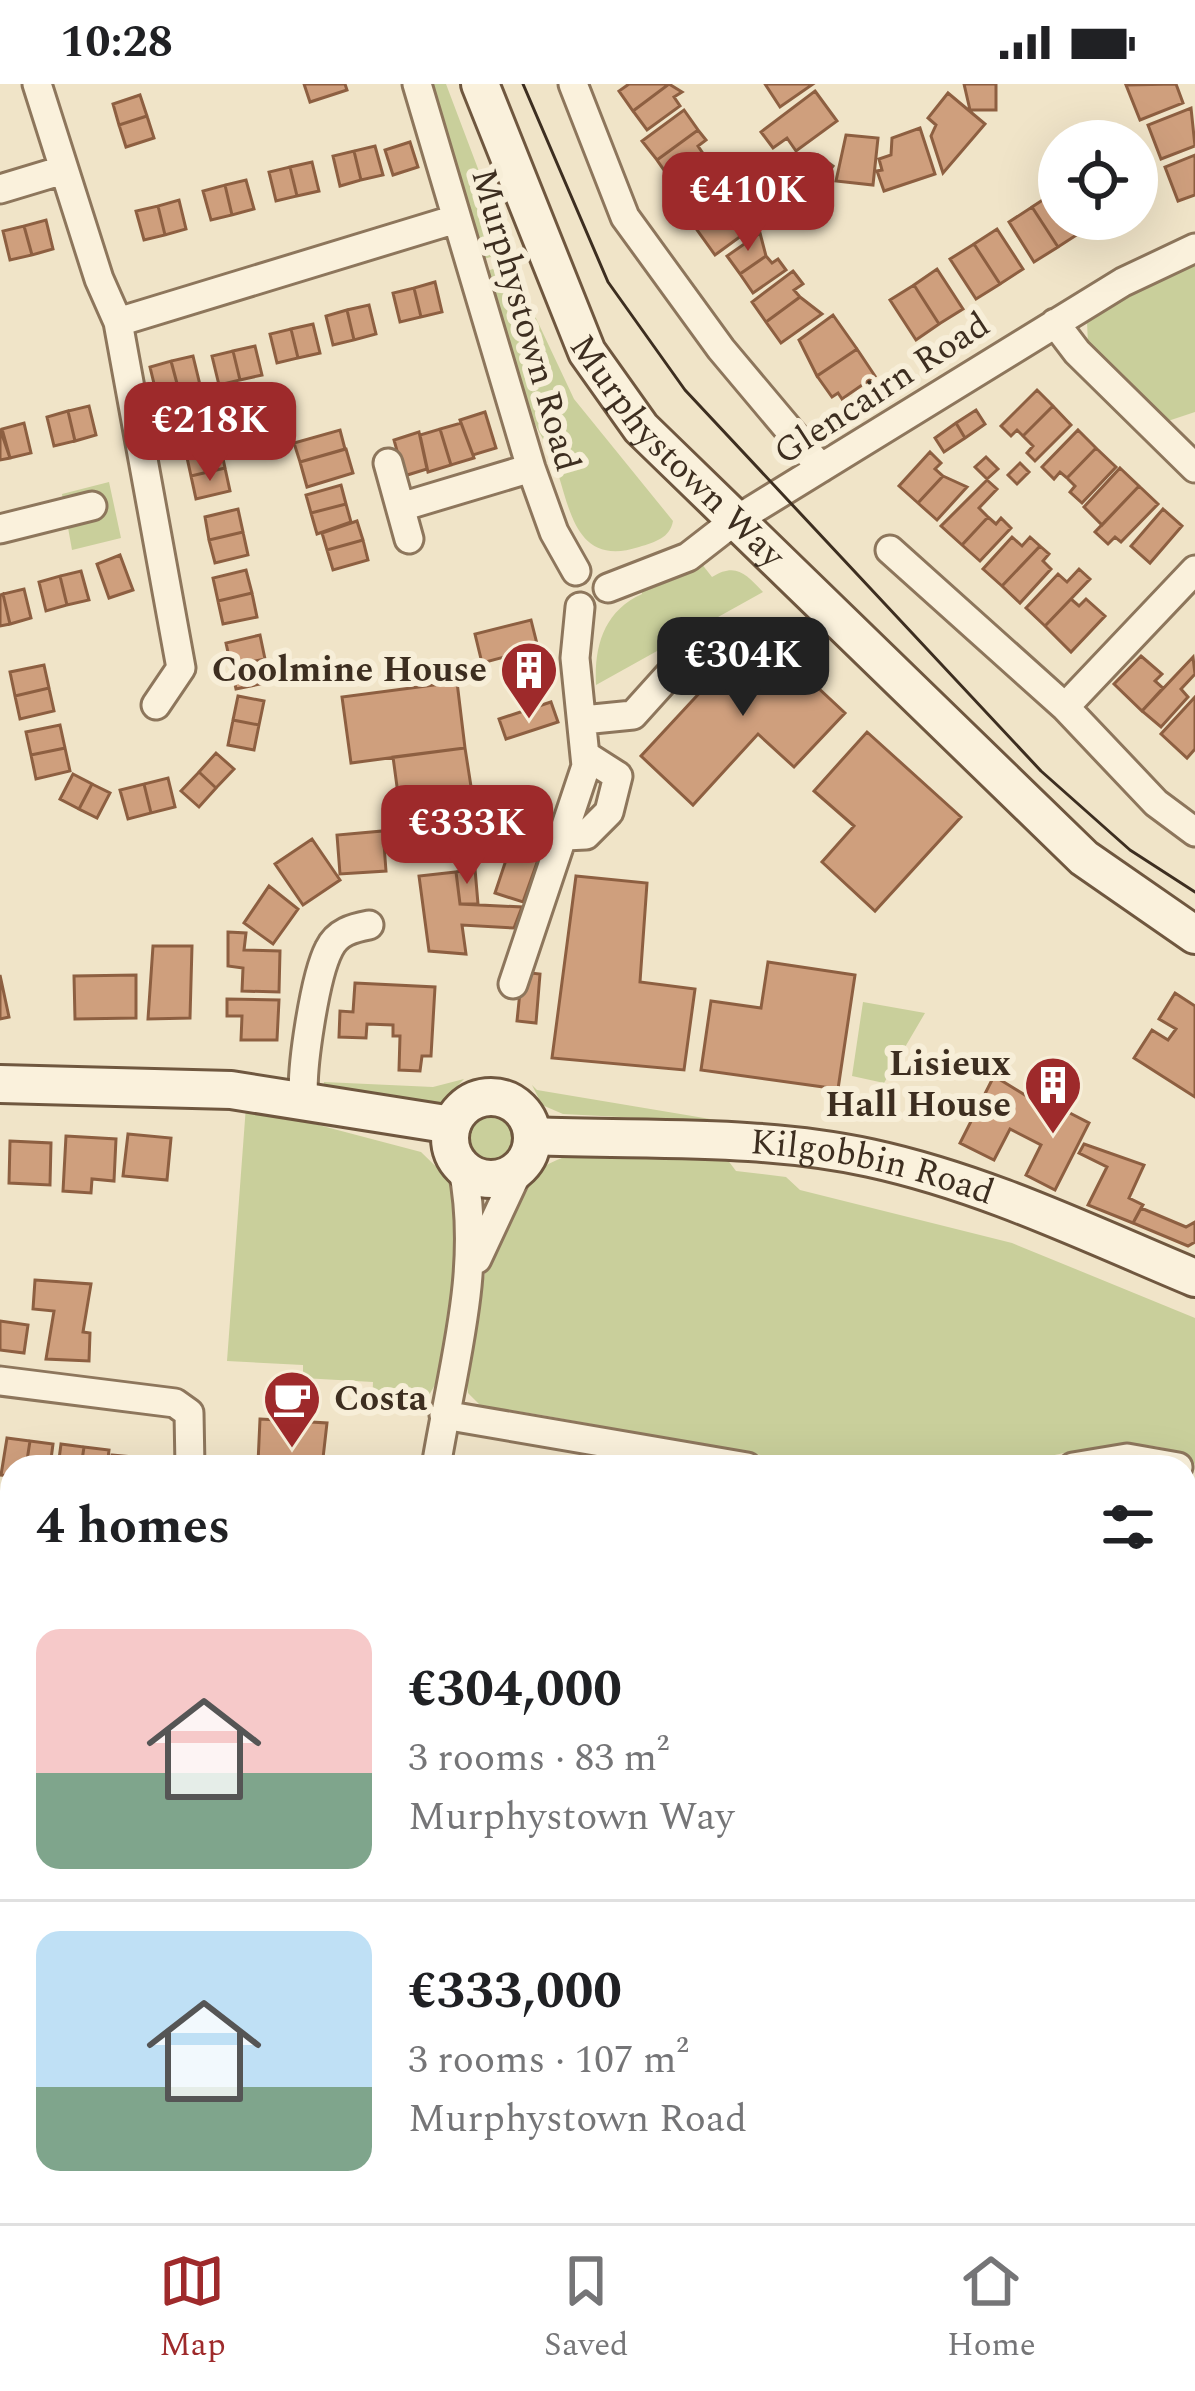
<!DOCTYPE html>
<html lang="en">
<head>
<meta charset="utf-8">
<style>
	:root { --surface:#fff; --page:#f2f2f2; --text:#202124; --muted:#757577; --line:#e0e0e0; --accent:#9e2a2b }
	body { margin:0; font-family:Spectral,serif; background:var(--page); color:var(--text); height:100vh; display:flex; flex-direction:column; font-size:45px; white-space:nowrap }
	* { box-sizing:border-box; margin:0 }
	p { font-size:39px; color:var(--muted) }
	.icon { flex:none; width:66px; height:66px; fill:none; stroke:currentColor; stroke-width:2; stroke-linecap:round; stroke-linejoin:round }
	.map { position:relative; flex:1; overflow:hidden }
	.details { position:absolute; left:0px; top:1371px; width:1197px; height:768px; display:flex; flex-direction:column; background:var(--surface); border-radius:36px 36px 0 0; box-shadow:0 12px 48px #0002 }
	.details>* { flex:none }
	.fabs { position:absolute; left:1038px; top:36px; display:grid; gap:24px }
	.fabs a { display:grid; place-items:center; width:120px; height:120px; border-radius:50%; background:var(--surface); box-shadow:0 12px 48px #0002; font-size:60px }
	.price { position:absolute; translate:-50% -102px; padding:0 27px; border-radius:24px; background:var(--accent); color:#fff; font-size:39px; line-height:78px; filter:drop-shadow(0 3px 6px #0008) }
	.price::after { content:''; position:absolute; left:50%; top:72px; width:36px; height:27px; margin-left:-18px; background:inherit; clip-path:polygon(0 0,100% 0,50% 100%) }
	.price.active { background:#222; color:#fff }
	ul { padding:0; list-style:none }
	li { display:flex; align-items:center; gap:36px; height:300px; padding:0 36px }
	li+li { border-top:3px solid var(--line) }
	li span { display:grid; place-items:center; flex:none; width:336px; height:240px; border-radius:24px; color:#555 }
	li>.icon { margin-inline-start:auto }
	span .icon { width:144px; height:144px; fill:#fffc; stroke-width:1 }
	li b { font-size:51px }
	h2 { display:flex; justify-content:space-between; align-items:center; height:144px; padding:0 36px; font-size:51px }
	.status { display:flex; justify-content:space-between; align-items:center; height:84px; padding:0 60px; background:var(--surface); direction:ltr }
	.status svg { height:33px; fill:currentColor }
	.menu { display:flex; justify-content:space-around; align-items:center; height:168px; border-top:3px solid var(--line); background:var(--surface); font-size:33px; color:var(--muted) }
	.menu a { display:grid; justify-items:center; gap:6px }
	.menu .active { color:var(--accent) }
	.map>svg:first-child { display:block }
	.green { fill:#c9cf9b }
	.building { fill:#cf9f7d; stroke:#8d5f41; stroke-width:3 }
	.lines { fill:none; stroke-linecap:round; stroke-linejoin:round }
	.street-casing { stroke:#8d765c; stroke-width:33 }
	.secondary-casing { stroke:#6f573f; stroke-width:42 }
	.street { stroke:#faf1dc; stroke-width:27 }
	.secondary { stroke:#faf1dc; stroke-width:36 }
	.tram { stroke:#3d2e20; stroke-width:3 }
	.labels { text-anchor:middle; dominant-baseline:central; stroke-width:12; stroke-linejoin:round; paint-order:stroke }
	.street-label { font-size:36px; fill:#3d2e20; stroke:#f7eed8 }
	.poi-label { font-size:36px; font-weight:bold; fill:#3d2e20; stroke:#f7eed8; text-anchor:end }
</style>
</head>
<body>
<div class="status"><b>10:28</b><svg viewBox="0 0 49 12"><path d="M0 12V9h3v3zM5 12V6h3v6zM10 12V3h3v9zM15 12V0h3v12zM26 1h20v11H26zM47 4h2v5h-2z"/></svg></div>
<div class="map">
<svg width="1195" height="2139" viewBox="0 0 1195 2139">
	<rect width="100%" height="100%" fill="#f0e4c8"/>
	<path class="green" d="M431,0h15l34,90 -7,14 21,68 -10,3z
		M510,179l64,136 99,122c-3,17 -18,21 -34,26 -75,24 -69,-62 -92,-101 -32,-54 -44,-115 -60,-175z
		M1195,179v149l-30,10 -77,-78 -1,-22 71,-44z
		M109,398l12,56 -49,12 -10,-56z
		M701,479l11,14c24,-15 34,-3 51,15l-167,93c-2,-39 8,-74 46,-91l-1,-6z
		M863,918l62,11 -41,70 -32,-7z
		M464,995l-25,26 -116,-13 1,-10 109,5z
		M532,1001l5,5 197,33 -171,-9 -21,-9z
		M246,1022l175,46 38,37c1,55 2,175 -38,216h-49l1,-23 -70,-4v-13l-76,-4z
		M464 1054a27 27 0 1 1 54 0a27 27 0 1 1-54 0Z
		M665,1065l59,6 12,16 50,6 14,13 212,53 183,75v146c-45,-42 -149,-3 -205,3 -171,16 -341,-39 -509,-61l-13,-13 -1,-11c14,-70 15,-196 95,-224 30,-11 71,-7 103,-9z
		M12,2020v107h361l8,12h-381v-118z"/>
	<path class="building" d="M304,0h41l2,6 -37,12z
		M629,0h40l-36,27 -14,-20z
		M669,0l13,8 -8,5 6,9 -33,24 -14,-19z
		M765,0h48l-33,23z
		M964,0h32v26h-26z
		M1176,0l7,19 -43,17 -14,-35z
		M815,7l22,30 -41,30 -9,-13 -14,10 -12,-16z
		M948,9l37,31 -42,49 -12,-37 5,-11 -8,-7z
		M140,11l7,21 -28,9 -6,-21z
		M1191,24l4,38 -34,13 -13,-34z
		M684,26l14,20 -41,30 -15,-19z
		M147,32l7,22 -28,9 -7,-22z
		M920,44l15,46 -51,17 -7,-20 5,-1 -3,-11 12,-4 1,-17z
		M698,46l8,10 -8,6 6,9 -33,25 -14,-20z
		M846,51l32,3 -5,47 -37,-4z
		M410,58l8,25 -25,8 -8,-25z
		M375,62l8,29 -22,5 -7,-29z
		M354,67l7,29 -21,6 -7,-30z
		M818,71l15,11 -16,22 -16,-12z
		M1195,71v40l-17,6 -13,-34z
		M709,77l21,31 -39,27 -21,-32z
		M312,78l7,29 -22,5 -7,-29z
		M290,83l7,29 -21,5 -7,-29z
		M246,96l8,29 -22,6 -7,-30z
		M225,101l7,30 -21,5 -8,-29z
		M1055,108l4,27h14l8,13 -23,15 -26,-40z
		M179,116l7,29 -21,6 -7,-29z
		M731,116l21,28 -37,27 -20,-28z
		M158,122l7,29 -21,5 -8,-29z
		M1032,123l26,40 -24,15 -25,-40z
		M46,136l7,29 -21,6 -8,-29z
		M24,142l8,29 -22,5 -7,-29z
		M997,145l26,40 -23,15 -26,-40z
		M760,149l6,23 -26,18 -13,-18z
		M974,160l26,40 -24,15 -26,-40z
		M766,172l6,7 6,-4 8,11 -33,23 -13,-19z
		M937,185l26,40 -24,15 -25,-39z
		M793,187l10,13 -9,6 6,7 -34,25 -14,-20z
		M435,198l7,30 -21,5 -7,-29z
		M914,201l25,39 -23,16 -26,-40z
		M414,204l7,29 -21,5 -7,-29z
		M800,213l22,17 -41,29 -15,-21z
		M369,221l7,29 -22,6 -7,-30z
		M347,226l7,30 -21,5 -7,-29z
		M833,231l24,34 -40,27 -18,-36z
		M313,240l7,29 -22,5 -7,-29z
		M291,245l7,29 -21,5 -7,-29z
		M255,262l7,29 -22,5 -7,-29z
		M857,265l18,27 -33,23 -4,-6 -6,4 -15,-21z
		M233,267l7,29 -21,5 -7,-29z
		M193,272l7,29 -21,6 -8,-30z
		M171,277l8,30 -22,5 -7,-29z
		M1037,306l16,16 -30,30 -6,-6 -6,6 -10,-10z
		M89,322l7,29 -21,6 -7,-30z
		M1053,322l18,19 -36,36 -8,-8 6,-7 -10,-10z
		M976,326l9,14 -20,14 -9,-15z
		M68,327l7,30 -21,5 -7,-29z
		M485,328l11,36 -23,7 -13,-35z
		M24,339l7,30 -21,5 -8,-29z
		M461,339l13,35 -23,7 -11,-36z
		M956,339l9,15 -21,14 -9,-14z
		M0,345l10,29 -10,2z
		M440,345l11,36 -23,7 -8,-37z
		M340,346l5,19 -45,13 -6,-19z
		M1078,346l18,18 -29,30 -7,-6 -6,7 -12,-12z
		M419,348l8,37 -23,7 -10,-36z
		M220,361l5,23 -34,8 -5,-23z
		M1096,364l20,19 -34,36 -12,-11 5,-6 -8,-8z
		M346,365l7,24 -46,14 -7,-25z
		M930,368l11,11 -6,6 8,7 -25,27 -19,-17z
		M986,373l12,12 -11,10 -12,-12z
		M1020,379l9,9 -12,12 -9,-9z
		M225,384l5,23 -34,8 -5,-23z
		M1120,384l19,18 -37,39 -18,-18z
		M943,392l24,11 -30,33 -19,-17z
		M987,396l10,9 -18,19 9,9 -26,28 -21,-19z
		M341,401l5,19 -35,9 -5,-18z
		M1139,402l19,18 -37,38 -6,-5 -7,7 -13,-12z
		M346,420l5,18 -34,12 -6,-21z
		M238,425l5,23 -34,8 -4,-23z
		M1163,425l19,17 -32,37 -19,-17z
		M988,433l8,7 5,-6 10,10 -31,33 -18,-16z
		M357,437l6,19 -36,10 -5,-17z
		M243,448l5,23 -33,8 -6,-23z
		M1012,453l10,9 8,-9 10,9 -38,40 -19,-17z
		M363,456l5,20 -35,10 -6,-20z
		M1040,462l9,8 -6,7 8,8 -31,34 -18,-17z
		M120,471l13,35 -24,8 -12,-34z
		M1079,485l11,10 -45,47 -19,-18 32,-34 9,8z
		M246,486l6,23 -34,8 -5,-23z
		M81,487l8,29 -22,5 -7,-29z
		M60,492l7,29 -21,6 -7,-29z
		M24,505l7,29 -21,6 -7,-30z
		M252,509l5,24 -34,7 -5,-23z
		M3,510l7,30 -10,2v-31z
		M1071,515l8,7 7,-7 19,17 -34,36 -26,-26z
		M531,536l7,28 -56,15 -7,-29z
		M757,547l88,82 -51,54 -36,-33 -65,71 -52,-49z
		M260,551l5,24 -34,7 -5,-23z
		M1141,572l21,18 -7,7 8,7 -21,23 -28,-27z
		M1193,573l2,17 -14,15 7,8 -27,30 -19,-16z
		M265,575l5,23 -34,7 -5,-23z
		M44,581l5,23 -34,8 -5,-24z
		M457,598l8,66 -114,15 -9,-66z
		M49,604l5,23 -34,8 -5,-23z
		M238,612l26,5 -5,24 -26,-5z
		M1195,613v52l-8,9 -26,-24z
		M551,618l7,20 -52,17 -7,-20z
		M233,636l26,5 -5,25 -26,-5z
		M60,641l5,23 -34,7 -5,-23z
		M867,648l94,85 -86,94 -53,-49 32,-36 -40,-35z
		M65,664l5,23 -34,8 -5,-24z
		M465,664l15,96 -74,9 -13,-96z
		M216,669l18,16 -18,19 -17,-16z
		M199,688l17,16 -17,19 -18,-16z
		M73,690l19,10 -13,25 -19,-10z
		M168,694l7,29 -24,6 -7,-29z
		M92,700l18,9 -13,25 -18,-9z
		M144,700l7,29 -23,6 -8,-29z
		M383,747l3,40 -46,3 -3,-39z
		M312,755l28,41 -37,25 -28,-41z
		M510,764l29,9 -16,45 -28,-9z
		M475,785l3,35h-18l-4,-32z
		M456,788l4,32 62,3 -8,21 -52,-3 4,29 -37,-3 -10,-75z
		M576,792l71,7 -7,99 55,7 -11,81 -132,-12z
		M269,802l29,23 -25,35 -29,-21z
		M228,848l18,1 -2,17 36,1 -1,41 -37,-1 1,-23 -15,-2z
		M153,862h39l-2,72 -42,1z
		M768,878l87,13 -17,114 -137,-19 10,-69 50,7z
		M522,888l18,2 -4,49 -19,-2z
		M0,891l9,42 -9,2z
		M136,891v43l-61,1 -1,-43z
		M355,899l80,4 -4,69h-9l-2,15 -21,-1 1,-34h-7v-11l-26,-1 -1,14 -27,-1 1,-26 13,1z
		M1175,909l20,13v91l-61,-39 18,-28 16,10 8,-11 -17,-10z
		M227,915l52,1 -2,40h-36l1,-24h-15z
		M994,992l67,41 3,-7 25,13 -34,67 -29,-15 15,-30 -31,-16 -16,31 -34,-17z
		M128,1050l43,4 -4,42 -44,-4z
		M66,1052l50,3 -2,42 -22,-2 -1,14 -28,-2z
		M10,1057l41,2 -1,42 -41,-2z
		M1084,1060l60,21 -15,33 14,7 -10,18 -45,-18 19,-38 -28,-14z
		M1141,1124l45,19 9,-5v20l-7,4 -55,-23z
		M35,1196l56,4 -8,48 7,1 -1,28 -43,-2 8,-48 -21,-2z
		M0,1237l28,4 -4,28 -24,-3z
		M260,1335l67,4 -5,44 -64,-4z
		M7,1354l23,3 -4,26h-14v9l-11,-1z
		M30,1357l23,3 -3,23h-24z
		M61,1360l23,3 -3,20h-23z
		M84,1363l25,3 -2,17h-26z
		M112,1371l23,2 -1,10h-23z
		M135,1373l22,2v8h-23z
		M0,1497l12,1v40l-12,-1z
		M1192,1569l3,24 -10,2v-24z
		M1195,1593v25l-10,3v-26z
		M1193,1626l2,25 -10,2v-25z
		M3,1649h9v55l-2,-12 -9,-1z
		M1195,1651v26l-10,2v-26z
		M1194,1682l1,26 -10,8v-26z
		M1195,1708v30l-10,8v-30z
		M12,1787v44l-6,3 -6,-41z
		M1185,1804h10v18l-10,1z
		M1185,1840h10v39l-10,-1z
		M12,1907v43l-12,1v-43z
		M858,2132l37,2v5h-37z
		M1178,2133l1,6h-33v-3z
		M1019,2134l33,1v4h-33z"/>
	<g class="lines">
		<g class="street-casing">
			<path id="street" d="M37,0l62,195 19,43 63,346 -25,37
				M417,0l114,384 23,64 22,39
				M573,0l52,133 96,132 100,119
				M0,105l63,-19
				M118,238l338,-103
				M1055,239l22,29 118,116
				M388,379l21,76
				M401,423l130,-39
				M0,445l92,-23
				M890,466l175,157 91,96 39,29
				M608,504l80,-31 45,-35 390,-240 72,-34
				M1065,623l130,-137
				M583,636l50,-5 46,-51 35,-13
				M565,752l21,-1 23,-23 9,-36 -33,-21
				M513,900l73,-218 -11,-108 5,-51
				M304,1018c-4,-30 11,-126 25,-153 8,-17 24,-21 40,-24
				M477,1175l42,-90
				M0,1297l175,22 14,10 1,54
				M444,1331l303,52
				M436,1383c16,-99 47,-197 27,-298
				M1073,1383l54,-9 51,9
				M0,1594l12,1
				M1185,1937l10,-1
				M0,2015l12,-1
				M462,2127l66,12
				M953,2139v-12"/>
		</g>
		<g class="secondary-casing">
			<g id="secondary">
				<path id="s1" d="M480,0l107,268 54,76 443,430 111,77"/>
				<path d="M0,1000l231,6 221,35"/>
				<circle cx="491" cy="1054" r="41"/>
				<path id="s2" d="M533,1052c111,5 227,-2 337,22 115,25 217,75 325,120"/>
			</g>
		</g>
		<use href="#street" class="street"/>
		<use href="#secondary" class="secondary"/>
		<path class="tram" d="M523,0l85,198 77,108 356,381 89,79 65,42"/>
	</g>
	<defs>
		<g id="building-pin" transform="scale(3)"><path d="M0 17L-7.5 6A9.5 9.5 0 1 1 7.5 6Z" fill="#9e2a2b" stroke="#f7eed8"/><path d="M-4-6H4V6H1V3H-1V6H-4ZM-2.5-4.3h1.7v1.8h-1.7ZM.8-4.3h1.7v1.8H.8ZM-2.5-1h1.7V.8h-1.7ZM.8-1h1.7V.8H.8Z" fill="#fff"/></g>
		<g id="cafe-pin" transform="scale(3)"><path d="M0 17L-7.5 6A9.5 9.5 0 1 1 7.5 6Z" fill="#9e2a2b" stroke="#f7eed8"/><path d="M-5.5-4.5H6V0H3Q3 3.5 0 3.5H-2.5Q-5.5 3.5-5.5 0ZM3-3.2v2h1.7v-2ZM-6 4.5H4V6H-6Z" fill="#fff"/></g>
	</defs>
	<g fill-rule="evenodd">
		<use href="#building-pin" x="529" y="586"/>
		<use href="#building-pin" x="1053" y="1001"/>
		<use href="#cafe-pin" x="292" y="1315"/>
	</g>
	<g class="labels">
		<g class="street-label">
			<text transform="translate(525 236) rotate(74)">Murphystown Road</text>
			<text transform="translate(882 305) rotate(-33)">Glencairn Road</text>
			<text stroke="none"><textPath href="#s1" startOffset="423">Murphystown Way</textPath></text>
			<text stroke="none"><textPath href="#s2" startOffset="342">Kilgobbin Road</textPath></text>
		</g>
		<g class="poi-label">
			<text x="487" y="586">Coolmine House</text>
			<text x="1011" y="980">Lisieux<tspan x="1011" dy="41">Hall House</tspan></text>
			<text x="334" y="1315" text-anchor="start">Costa</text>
		</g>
	</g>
</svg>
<div class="fabs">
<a><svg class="icon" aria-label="locate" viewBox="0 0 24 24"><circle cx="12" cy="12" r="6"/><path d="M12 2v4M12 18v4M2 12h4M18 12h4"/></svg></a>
</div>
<b class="price" style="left:748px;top:170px">€410K</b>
<b class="price" style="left:210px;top:400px">€218K</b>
<b class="price active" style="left:743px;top:635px">€304K</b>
<b class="price" style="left:467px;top:803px">€333K</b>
<section class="details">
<h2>4 homes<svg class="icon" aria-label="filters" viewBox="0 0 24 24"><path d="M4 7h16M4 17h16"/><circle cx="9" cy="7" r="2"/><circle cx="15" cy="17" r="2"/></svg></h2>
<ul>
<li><span style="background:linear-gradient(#f6c9c9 60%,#7fa58c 0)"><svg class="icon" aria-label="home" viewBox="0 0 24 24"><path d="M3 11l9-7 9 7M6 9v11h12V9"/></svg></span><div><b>€304,000</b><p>3 rooms · 83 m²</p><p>Murphystown Way</p></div></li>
<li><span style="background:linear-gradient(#bfe0f5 65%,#7fa58c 0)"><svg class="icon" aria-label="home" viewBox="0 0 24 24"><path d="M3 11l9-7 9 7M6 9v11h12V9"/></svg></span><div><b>€333,000</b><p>3 rooms · 107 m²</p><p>Murphystown Road</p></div></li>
</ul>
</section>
</div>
<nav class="menu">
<a class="active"><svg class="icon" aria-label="map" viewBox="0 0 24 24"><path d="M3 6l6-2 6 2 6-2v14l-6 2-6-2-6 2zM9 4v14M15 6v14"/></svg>Map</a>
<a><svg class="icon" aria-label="saved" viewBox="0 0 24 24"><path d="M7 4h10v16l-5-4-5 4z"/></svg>Saved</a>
<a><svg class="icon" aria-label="home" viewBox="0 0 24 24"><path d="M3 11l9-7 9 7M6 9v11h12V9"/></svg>Home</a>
</nav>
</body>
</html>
